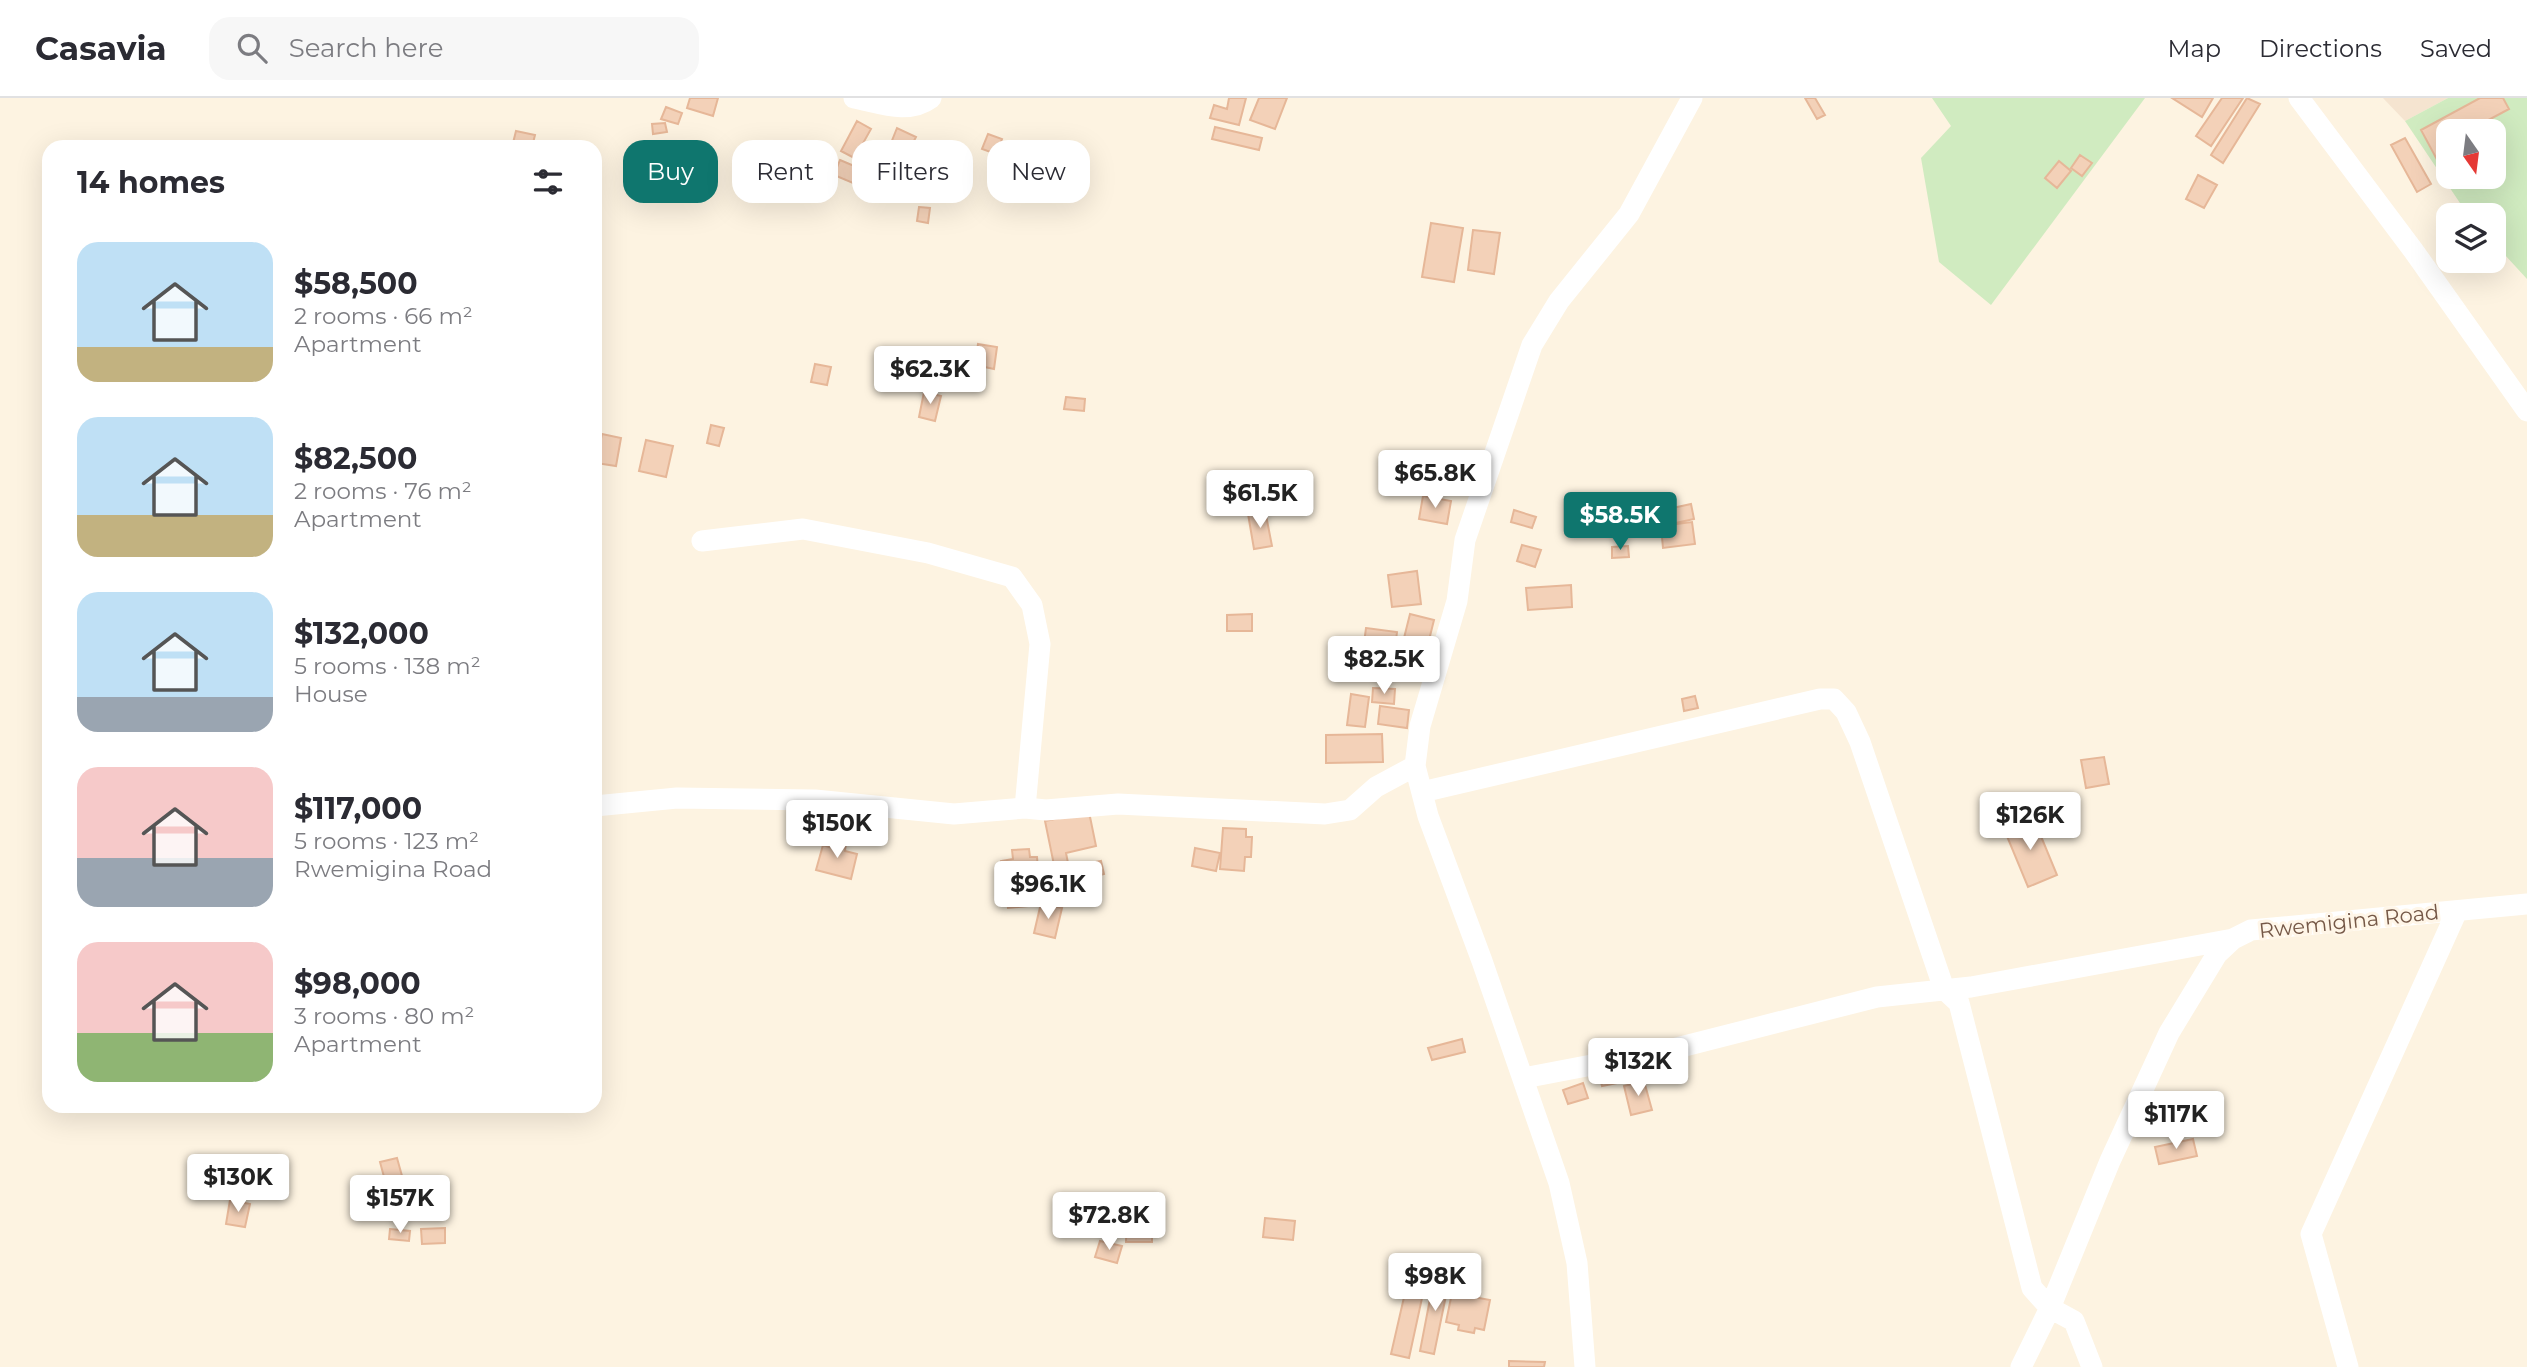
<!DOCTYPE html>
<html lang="en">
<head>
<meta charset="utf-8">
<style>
	:root { --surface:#fff; --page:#f7f7f7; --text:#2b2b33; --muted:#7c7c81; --line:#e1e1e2; --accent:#0f766e }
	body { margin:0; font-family:Montserrat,sans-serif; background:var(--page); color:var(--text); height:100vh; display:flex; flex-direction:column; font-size:26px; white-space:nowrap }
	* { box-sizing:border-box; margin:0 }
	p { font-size:23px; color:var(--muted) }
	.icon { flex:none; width:38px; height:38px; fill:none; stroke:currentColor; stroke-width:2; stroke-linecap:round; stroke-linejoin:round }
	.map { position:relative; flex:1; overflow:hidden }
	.sheet { position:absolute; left:42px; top:42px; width:560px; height:973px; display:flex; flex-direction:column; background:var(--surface); border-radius:21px; box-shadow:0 7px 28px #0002 }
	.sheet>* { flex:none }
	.top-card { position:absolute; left:623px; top:42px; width:665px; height:63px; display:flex; gap:14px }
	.needle { width:46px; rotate:166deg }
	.buttons { position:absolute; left:2436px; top:21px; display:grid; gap:14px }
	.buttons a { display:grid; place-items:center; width:70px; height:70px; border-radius:14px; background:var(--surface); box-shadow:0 7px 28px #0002; font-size:35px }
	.price { position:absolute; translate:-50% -60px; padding:0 16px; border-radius:7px; background:#fff; color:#222; font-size:23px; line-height:46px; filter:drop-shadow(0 2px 4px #0008) }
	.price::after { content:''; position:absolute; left:50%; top:42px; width:21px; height:16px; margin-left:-10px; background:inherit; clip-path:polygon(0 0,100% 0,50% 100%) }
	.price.selected { background:var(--accent); color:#fff }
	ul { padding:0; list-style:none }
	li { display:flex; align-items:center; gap:21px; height:175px; padding:0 35px }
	li span { display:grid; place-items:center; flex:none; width:196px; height:140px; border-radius:21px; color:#555 }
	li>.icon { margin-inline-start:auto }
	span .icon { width:84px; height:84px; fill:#fffc; stroke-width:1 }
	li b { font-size:30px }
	h2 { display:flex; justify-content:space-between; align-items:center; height:84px; padding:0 35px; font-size:30px }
	.tag { padding:0 24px; border-radius:21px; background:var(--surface); box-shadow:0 7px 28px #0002; font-size:24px; line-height:63px }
	.tag.selected { background:var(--accent); color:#fff }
	header { display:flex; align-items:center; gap:42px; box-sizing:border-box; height:98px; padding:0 35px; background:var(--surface); border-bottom:2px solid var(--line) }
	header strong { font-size:33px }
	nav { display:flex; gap:38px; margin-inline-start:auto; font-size:24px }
	.search { width:490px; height:63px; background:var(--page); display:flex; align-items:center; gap:18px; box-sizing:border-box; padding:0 24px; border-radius:21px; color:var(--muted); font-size:26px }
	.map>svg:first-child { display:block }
	.residential { fill:#f5e4d0 }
	.green { fill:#d0ebc0; fill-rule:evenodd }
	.building { fill:#f3d1b8; stroke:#e6b798; stroke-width:2 }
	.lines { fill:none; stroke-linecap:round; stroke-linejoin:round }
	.street { stroke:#fff; stroke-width:21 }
	.labels { text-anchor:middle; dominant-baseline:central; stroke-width:6; stroke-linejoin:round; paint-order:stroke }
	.street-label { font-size:21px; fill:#755847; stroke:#fff6e8 }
</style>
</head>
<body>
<header>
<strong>Casavia</strong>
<div class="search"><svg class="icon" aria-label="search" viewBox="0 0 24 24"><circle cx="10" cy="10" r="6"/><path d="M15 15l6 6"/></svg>Search here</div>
<nav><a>Map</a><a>Directions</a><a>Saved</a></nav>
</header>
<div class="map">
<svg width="2527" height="1269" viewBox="0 0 2527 1269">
	<rect width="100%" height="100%" fill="#fdf3e1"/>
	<path class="residential" d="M2383,0h65l-43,23z"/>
	<path class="green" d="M1932,0h213l-154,207 -52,-43 -18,-104 30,-32z
		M2448,0h79v181l-33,-36v-28h-26l-63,-94zM2448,33h46v46h-46z"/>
	<path class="building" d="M690,0h28l-5,18 -26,-8z
		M1229,0h17l-7,27 -29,-7 4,-13 13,4z
		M1259,0h28l-12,31 -25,-9z
		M1805,0h10l10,17 -8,4z
		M2172,0h41l-11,19z
		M2222,0h21l-32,48 -15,-10z
		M2247,0l13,6 -37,59 -12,-8z
		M2480,0h23l6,11 -41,22h-20v11l-3,2 3,6 2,27 -3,1 -26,-48z
		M666,9l16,6 -4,11 -17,-5z
		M857,23l14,8 -9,16 23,13 12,-30 19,9 -22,42 -53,-28z
		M665,25l2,9 -14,2 -1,-10z
		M1215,29l47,11 -3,12 -47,-11z
		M516,33l19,4 -3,12h-20z
		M988,36l14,5 -6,15 -14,-5z
		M2405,40l26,46 -14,8 -26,-47z
		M2080,57l12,8 -10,13 -11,-8z
		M840,62l26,11 -6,15 -26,-11z
		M2059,63l12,10 -14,17 -12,-10z
		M2198,77l19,10 -13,23 -18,-9z
		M919,109l11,1 -2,15 -11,-2z
		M1431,125l32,5 -9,54 -32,-5z
		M1473,132l27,3 -6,41 -26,-4z
		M978,246l19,3 -3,22 -19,-4z
		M815,266l16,3 -4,18 -16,-3z
		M924,294l17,4 -6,25 -16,-4z
		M1066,299l19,2 -1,12 -20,-2z
		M711,327l13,3 -5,18 -12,-3z
		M602,336l19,4 -5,28 -20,-3z
		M646,342l27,6 -7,31 -27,-6z
		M1252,385h19l-1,11h-19z
		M1423,398l28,5 -4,23 -28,-5z
		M1691,406l3,15 -23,5 -3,-15z
		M1265,412l7,36 -18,3 -6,-35z
		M1514,412l22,7 -4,11 -21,-6z
		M1692,424l3,22 -32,4 -2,-22z
		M1522,447l19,5 -6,17 -18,-6z
		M1628,448l1,11 -17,1v-11z
		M1417,473l4,33 -29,3 -4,-32z
		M1571,487l1,22 -44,3 -2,-22z
		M1252,516v17h-25v-16z
		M1410,516l24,6 -12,48 -24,-6z
		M1366,530l31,4 -2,16 -31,-5z
		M1373,590l22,1 -1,15 -22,-2z
		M1351,596l18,3 -4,30 -18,-2z
		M1695,598l3,12 -14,3 -2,-12z
		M1380,608l29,4 -2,18 -29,-4z
		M1382,636l1,28 -57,1v-28z
		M2104,659l5,27 -23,4 -5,-28z
		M1089,714l7,34 -30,7 2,10 -14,2 -9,-44z
		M2033,719l24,58 -29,12 -24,-58z
		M1223,730l23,1v8h6l-1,20h-6l-1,14 -24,-2z
		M831,742l15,3 -1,8 12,3 -6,25 -35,-9 7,-25 6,2z
		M1195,750l25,5 -4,18 -24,-5z
		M1029,751l1,8h7l2,25 -36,3 -2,-24 12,-2 -1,-9z
		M1101,763l3,13 -16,4 -4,-14z
		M1068,769l4,21 16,-3 2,15 -25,5 -8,-37z
		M1035,794l2,13 -29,3 -1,-12z
		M1041,805l21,5 -7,30 -21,-5z
		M1462,941l3,13 -33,8 -4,-12z
		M1624,971l3,12 -25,5 -3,-12z
		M1644,983l8,29 -21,5 -7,-29z
		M1583,985l5,15 -20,6 -5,-14z
		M2193,1041l4,17 -38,8 -4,-17z
		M397,1060l7,25 -17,5 -7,-26z
		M230,1102l20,4 -5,23 -19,-3z
		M1127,1110h25v9l9,1 -1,13h-8v11h-26z
		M1265,1120l30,3 -2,19 -30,-3z
		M445,1130v15l-23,1 -1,-15z
		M390,1131l20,2 -1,10 -20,-2z
		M1100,1143l22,5 -5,17 -22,-6z
		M1410,1173l17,4 -18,83 -18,-4z
		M1435,1175l15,3 -16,78 -14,-3z
		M1452,1195l38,7 -6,30 -9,-2 -1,5 -16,-3 1,-5 -13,-3z
		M1509,1263l36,1 -1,5h-35z"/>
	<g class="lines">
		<path class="street" d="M854,0c26,5 54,17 77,0
			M2299,0l114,152 114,161
			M702,443l101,-12 125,24 84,24 20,28 8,39 -15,164 21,2 72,-6 207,10 25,-4 26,-23 39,-21
			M1422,694l398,-93h14l12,13 14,30 84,247 15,14 73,285 18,20 24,13 18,46
			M595,708l82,-8 138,2 139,14 71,-6
			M1524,980l141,-27 212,-54 94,-10 262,-48
			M1585,1269l-8,-104 -18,-80 -77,-222 -54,-145 -13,-50 5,-40 37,-125 8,-61 67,-195 27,-44 70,-87 63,-116
			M2021,1269l29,-59 60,-147 59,-128 48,-79 16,-15 18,-9 276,-26
			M2348,1269l-37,-133 146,-323"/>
	</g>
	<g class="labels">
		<g class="street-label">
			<text transform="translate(2349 823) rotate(-6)">Rwemigina Road</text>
		</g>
	</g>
</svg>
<div class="buttons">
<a><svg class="needle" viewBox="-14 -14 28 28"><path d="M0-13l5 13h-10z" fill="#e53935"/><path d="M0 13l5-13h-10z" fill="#7c7c81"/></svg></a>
<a><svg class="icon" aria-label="layers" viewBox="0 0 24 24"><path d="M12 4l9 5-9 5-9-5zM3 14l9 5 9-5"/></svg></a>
</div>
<b class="price" style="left:930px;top:308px">$62.3K</b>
<b class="price" style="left:1435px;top:412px">$65.8K</b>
<b class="price" style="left:1260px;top:432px">$61.5K</b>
<b class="price selected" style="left:1620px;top:454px">$58.5K</b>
<b class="price" style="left:1384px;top:598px">$82.5K</b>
<b class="price" style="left:2030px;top:754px">$126K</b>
<b class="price" style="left:837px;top:762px">$150K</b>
<b class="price" style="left:1048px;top:823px">$96.1K</b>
<b class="price" style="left:1638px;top:1000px">$132K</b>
<b class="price" style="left:2176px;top:1053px">$117K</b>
<b class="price" style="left:238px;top:1116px">$130K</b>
<b class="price" style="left:400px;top:1137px">$157K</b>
<b class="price" style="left:1109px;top:1154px">$72.8K</b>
<b class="price" style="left:1435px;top:1215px">$98K</b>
<div class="top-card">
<a class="tag selected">Buy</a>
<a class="tag">Rent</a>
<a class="tag">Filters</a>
<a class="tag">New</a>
</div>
<section class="sheet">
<h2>14 homes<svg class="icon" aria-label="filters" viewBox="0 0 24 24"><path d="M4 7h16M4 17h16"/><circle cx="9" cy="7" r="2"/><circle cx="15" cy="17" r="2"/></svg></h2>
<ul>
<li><span style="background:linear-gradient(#bfe0f5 75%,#c2b280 0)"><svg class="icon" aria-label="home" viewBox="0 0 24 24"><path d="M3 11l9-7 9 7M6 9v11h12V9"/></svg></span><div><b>$58,500</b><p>2 rooms · 66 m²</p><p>Apartment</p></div></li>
<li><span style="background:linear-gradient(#bfe0f5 70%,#c2b280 0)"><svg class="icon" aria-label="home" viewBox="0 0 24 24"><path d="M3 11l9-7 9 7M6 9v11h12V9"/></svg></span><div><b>$82,500</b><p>2 rooms · 76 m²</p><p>Apartment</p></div></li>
<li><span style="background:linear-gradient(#bfe0f5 75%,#9aa5b1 0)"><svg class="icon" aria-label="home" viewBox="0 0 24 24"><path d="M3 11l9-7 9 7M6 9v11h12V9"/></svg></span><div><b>$132,000</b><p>5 rooms · 138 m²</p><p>House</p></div></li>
<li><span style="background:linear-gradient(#f6c9c9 65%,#9aa5b1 0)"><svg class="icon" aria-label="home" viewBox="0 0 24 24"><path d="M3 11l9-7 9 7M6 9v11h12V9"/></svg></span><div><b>$117,000</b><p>5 rooms · 123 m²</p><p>Rwemigina Road</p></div></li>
<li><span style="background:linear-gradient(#f6c9c9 65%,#8fb573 0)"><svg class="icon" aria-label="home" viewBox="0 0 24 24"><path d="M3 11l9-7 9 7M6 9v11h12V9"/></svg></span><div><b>$98,000</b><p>3 rooms · 80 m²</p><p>Apartment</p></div></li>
</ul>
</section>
</div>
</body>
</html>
